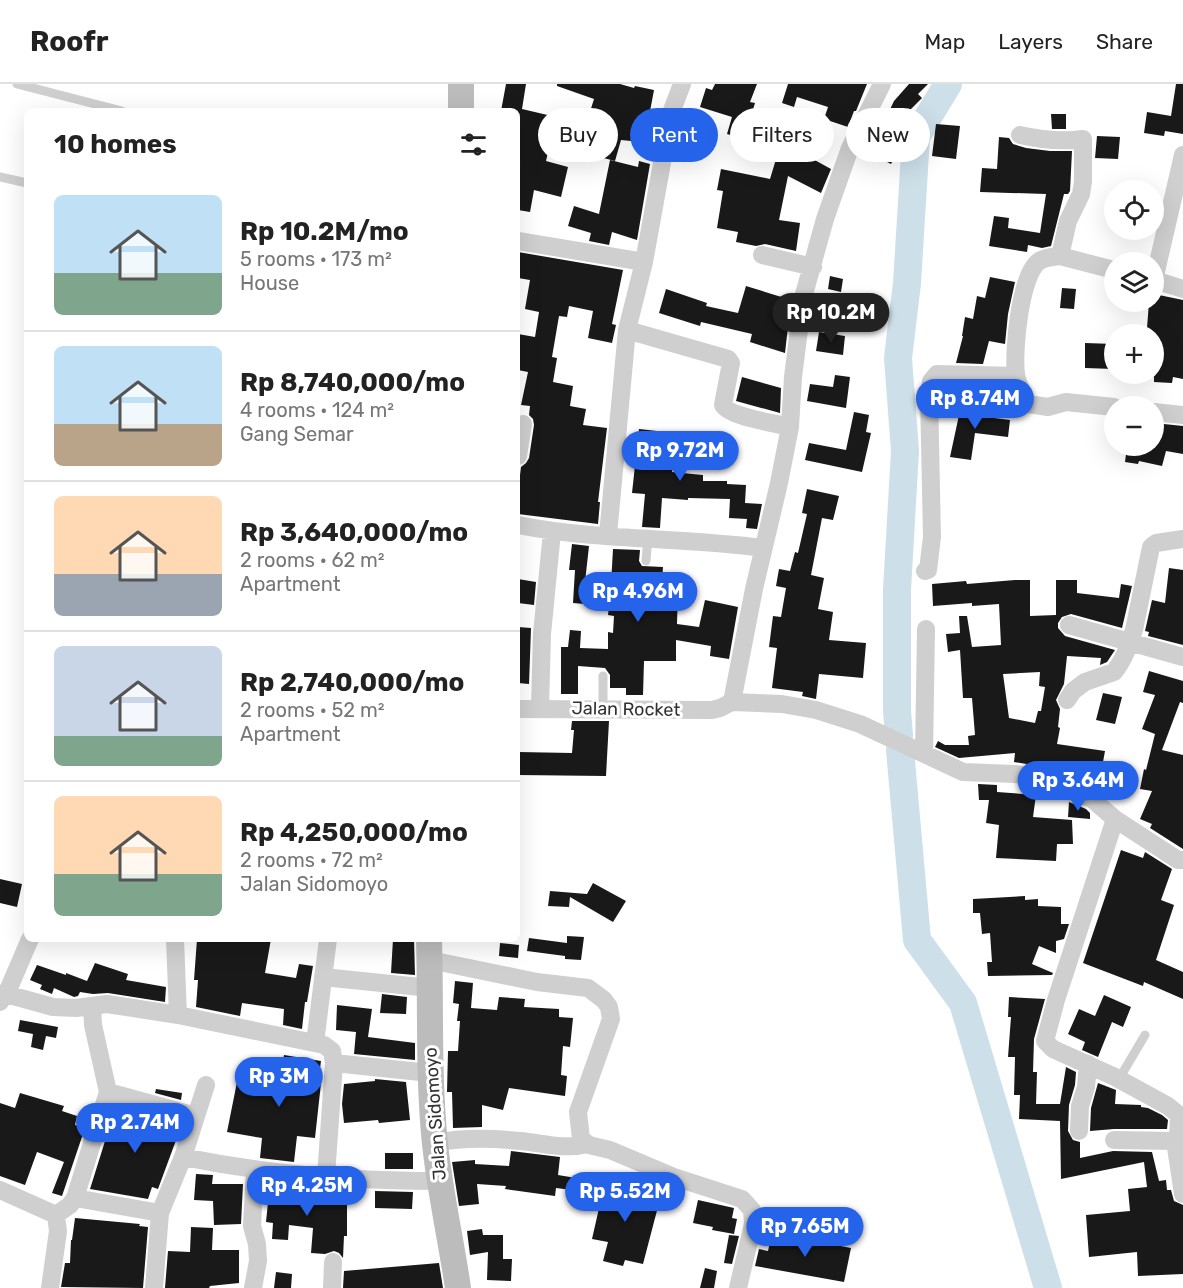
<!DOCTYPE html>
<html lang="en">
<head>
<meta charset="utf-8">
<style>
	:root { --surface:#fff; --page:#f2f2f2; --text:#222; --muted:#767676; --line:#e0e0e0; --accent:#2563eb }
	body { margin:0; font-family:Rubik,sans-serif; background:var(--page); color:var(--text); height:100vh; display:flex; flex-direction:column; font-size:22px; white-space:nowrap }
	* { box-sizing:border-box; margin:0 }
	p { font-size:20px; color:var(--muted) }
	.icon { flex:none; width:33px; height:33px; fill:none; stroke:currentColor; stroke-width:2; stroke-linecap:round; stroke-linejoin:round }
	.map { position:relative; flex:1; overflow:hidden }
	.sheet { position:absolute; left:24px; top:24px; width:496px; height:834px; display:flex; flex-direction:column; background:var(--surface); border-radius:9px; box-shadow:0 6px 24px #0002 }
	.sheet>* { flex:none }
	.hud { position:absolute; left:538px; top:24px; width:554px; height:54px; display:flex; gap:12px }
	.controls { position:absolute; left:1104px; top:96px; display:grid; gap:12px }
	.controls a { display:grid; place-items:center; width:60px; height:60px; border-radius:50%; background:var(--surface); box-shadow:0 6px 24px #0002; font-size:30px }
	.price { position:absolute; translate:-50% -51px; padding:0 14px; border-radius:21px; background:var(--accent); color:#fff; font-size:20px; line-height:39px; filter:drop-shadow(0 2px 3px #0008) }
	.price::after { content:''; position:absolute; left:50%; top:36px; width:18px; height:14px; margin-left:-9px; background:inherit; clip-path:polygon(0 0,100% 0,50% 100%) }
	.price.on { background:#222; color:#fff }
	ul { padding:0; list-style:none }
	li { display:flex; align-items:center; gap:18px; height:150px; padding:0 30px }
	li+li { border-top:2px solid var(--line) }
	li span { display:grid; place-items:center; flex:none; width:168px; height:120px; border-radius:9px; color:#555 }
	li>.icon { margin-inline-start:auto }
	span .icon { width:72px; height:72px; fill:#fffc; stroke-width:1 }
	li b { font-size:26px }
	h2 { display:flex; justify-content:space-between; align-items:center; height:72px; padding:0 30px; font-size:26px }
	.chip { padding:0 21px; border-radius:27px; background:var(--surface); box-shadow:0 6px 24px #0002; font-size:21px; line-height:54px }
	.chip.on { background:var(--accent); color:#fff }
	header { display:flex; align-items:center; gap:36px; box-sizing:border-box; height:84px; padding:0 30px; background:var(--surface); border-bottom:2px solid var(--line) }
	header strong { font-size:28px }
	nav { display:flex; gap:33px; margin-inline-start:auto; font-size:21px }
	.map>svg:first-child { display:block }
	.lines { fill:none; stroke-linecap:round; stroke-linejoin:round }
	.river { stroke:#cde0ea; stroke-width:28 }
	.building { fill:#191919; fill-rule:evenodd }
	.service { stroke:#cfcfcf; stroke-width:9 }
	.minor { stroke:#cfcfcf; stroke-width:18 }
	.secondary { stroke:#bcbcbc; stroke-width:26 }
	.labels { text-anchor:middle; dominant-baseline:central; stroke-width:6; stroke-linejoin:round; paint-order:stroke }
	.street-label { font-size:18px; fill:#323232; stroke:#fff }
</style>
</head>
<body>
<header>
<strong>Roofr</strong>
<nav><a>Map</a><a>Layers</a><a>Share</a></nav>
</header>
<div class="map">
<svg width="1183" height="1204" viewBox="0 0 1183 1204">
	<rect width="100%" height="100%" fill="#fff"/>
	<g class="lines">
		<path class="river" d="M899,651l-2,-24v-121l8,-139 -7,-93 9,-75 9,-146 32,-53
			M900,666l17,190 46,63 85,285"/>
	</g>
	<path class="building" d="M506,0h20l-4,25 34,8 -10,44 22,6 -7,30 -27,-7 -4,22 -12,-2v-99h-17z
		M557,0h63l14,4 1,-2 19,4 -6,32 5,1 -2,20 -30,-3 -6,21 -19,-5 2,-9 -21,-5 5,-22 5,1 7,-22 -37,-13z
		M715,0h42l-7,18 5,1 -11,36 -17,-5 5,-17 -32,-10 6,-19 6,2z
		M788,0h79l-11,27h-2l-6,16 -24,-8 4,-12 -31,-10 -3,10 -12,-4z
		M909,0h19l-10,10 4,4 -13,13 7,4 -25,49 -22,-11 25,-52z
		M1176,0h7v50l-18,-3 -1,5 -20,-3 3,-21 24,4z
		M1051,30h15v15h-14z
		M936,40l24,2 -4,33 -24,-3z
		M797,44l21,6 -7,24 20,11 -10,24 -33,-17 -9,44 21,3 -4,28 -31,-7 -9,2 -20,-4 2,-10 -21,-4 6,-37 -6,-1 4,-21 49,10 10,-33 11,3z
		M1097,52l23,1 -2,22 -23,-1z
		M999,53l10,1 4,6 13,4 24,3h22l-2,40 -2,3h-4l-13,52 -9,2 -14,-3 -1,7 -38,-6 5,-30 15,2 -1,10 32,5 6,-39 -66,-2 2,-24 15,1z
		M610,76l28,7 1,-6 11,3 -13,76 -25,-8 -3,13 -20,-4 2,-8 -23,-7 6,-20 25,8z
		M518,168l105,18 -11,54 4,1 -4,18 -24,-5 5,-27 -24,-5 -2,11 -8,-1 -7,41 5,1 -4,24 20,4 -3,20 16,3 -3,16 24,3 -9,74h2l-2,22 -80,-10v-31h1l2,-16 5,-4 3,-5 5,-33 -1,-6 -4,-4 1,-9 -9,-1 7,-33 -10,-2v-36l17,3 4,-25 -14,-3 5,-29 -12,-2z
		M830,192l13,3 -2,13 -13,-3z
		M990,193l25,5 -7,32 -3,30 -16,-3 -6,23 -27,-1 7,-27h-1l3,-19 8,2 4,-23 8,2z
		M746,202l45,14 -6,53 -35,-11 2,-8 -51,-12 -1,4 -41,-13 7,-24 41,14 -1,3 32,7z
		M1062,204l14,1 -2,20 -14,-1z
		M1154,210l29,6v79l-10,-2 -1,6 -18,-1v-48h-4v-5l-3,-1 2,-26h5z
		M819,248l26,4 -2,19 -27,-4z
		M1085,259l29,1v25l-29,-1z
		M835,291l15,2 -4,31 -39,-7 3,-17 23,3z
		M742,293l39,11 -1,25 -44,-12z
		M962,317l18,4 -2,11 32,4 -2,17 -33,-4 -4,27 -21,-3z
		M854,328l15,3 -3,17 5,1 -9,39 -57,-12 4,-17 37,7z
		M1154,339l29,3v28l-17,-3 -4,15 -23,-5 -1,3 -13,-2 2,-16h27z
		M639,345l36,4 -3,39 31,3v6h24v3l19,1 -1,18 17,1 -5,25 -11,-1 1,-9 -18,-1 1,-19 -42,-1v2l-26,-2 -2,30 -18,-1 3,-33 -13,-1z
		M807,405l32,7 -6,24 -11,-2 -11,57 13,3 -6,31 15,3 -4,28 37,3 -3,35 -44,-4 -3,25 -14,-3 1,-4 -31,-4 5,-40 -8,-1 4,-31 8,1 5,-29 -10,-2 3,-17 11,2 5,-19 3,1 9,-39 -5,-1z
		M572,460l17,2 -4,36 26,2 2,-35 27,1 -1,11 3,5 21,1 -1,14 5,1v6h11l-1,36 22,3 6,-27 33,7 -9,52 -19,-3 1,-10 -35,-6v21h-32l-1,34h-17v-7h-16v-13l-5,-7 -27,-2v28h-17v-47h7l2,-17 11,1 -1,17 28,1v-17l5,1 1,-17 -6,-1 1,-9 -36,-3 2,-33h-6z
		M1169,484l14,2v75l-35,-9 1,-4 -4,-1 7,-31 13,3z
		M518,495l18,3 -2,23 -16,-2z
		M1015,496h15v36l26,-1v-35h21v13l42,5 2,-14 11,2 -10,42 -51,-14 -9,3 -4,6v5l7,8 50,14 -8,12 -7,3 1,-7 -34,-2 -3,28 -8,16 4,9 -2,18 2,1 -3,16 48,7 -2,11 15,3 -2,16 -15,-3 -1,7 -8,-1v3l-14,-6 1,-5 -25,-4 -15,-6 -25,-4 1,-9 -56,5 -24,-11 3,-6 7,4h24l-1,-9 7,-1 -3,-37h-9l-3,-48 -12,2 -2,-18 14,-1 -1,-17h8l5,31 29,-2 -2,-41 -27,2v-3l-39,3 -1,-22 34,-3 1,3zM1040,588l-1,14 6,1 -4,24h-3l-3,12 -26,-5 -6,-44z
		M518,543l13,1 -2,56 -11,-1z
		M1149,587l34,10v22l-3,-1 -18,48 21,5v94l-33,-21 2,-4 -12,-5 12,-28 -12,-2 4,-20 2,1 9,-36 -13,-5 13,-34 -12,-3z
		M1103,609l19,4 -7,27 -19,-4z
		M572,637h37l-3,55 -88,-1v-23l54,1 2,-23h-3z
		M978,700l19,1v7l39,3 -3,22 39,3 1,24h-16l-1,17 -60,-3 3,-33 -13,-2 3,-23h-10z
		M1069,718l17,7 4,4v6l-22,-2z
		M1121,766l22,8 2,-6 27,17 -11,31 13,5 -18,55 27,12v27l-39,-17 -1,4 -60,-23z
		M0,795l22,5 -5,23 -17,-4z
		M593,799l33,18 -13,21 -43,-25 -1,10 -21,-1 2,-15 37,3z
		M1025,812v4l13,-1v7l23,1v17h8l-5,15 -8,2v12l-17,-7 -7,18 21,9 -1,2 -64,1 -1,-14h5l-2,-29 -8,1 -2,-21h-7v-14z
		M567,852l17,1 -3,23 -16,-1v-3l-38,-5 2,-13 38,5z
		M197,855h74l-6,34 31,5 3,-14 14,2 -6,36h-2l-3,27 -19,-4 1,-16 -42,-6 -2,13 -44,-9 2,-27h-4z
		M393,855h21l1,36 -24,-2z
		M500,859l19,2 -1,13 -19,-2z
		M95,879l33,11 -2,6 40,7 -1,15 -57,-9 -15,1 -13,-2 -2,4 -4,1 -20,-9 -2,6 -12,-5 2,-4 -12,-5 7,-15 29,10v-2l21,8z
		M455,897l18,2 -2,25 26,2 2,-13 26,2 -1,8 35,2v8l14,1 -3,29 -7,-1 -2,29 6,1 -2,20 -56,-8 -6,22 -21,-5v22l-29,1 -1,-36h-5l1,-41h10l2,-30h-3l2,-17 -6,-1z
		M382,910l25,3 -1,17 -26,-1z
		M1104,911l27,12 -8,20 -11,-5 -14,35 -16,-7 3,-8 -17,-8 11,-25 16,7z
		M1009,913l36,2 -11,40 -1,33h4l-1,32h24l6,-37 10,5 -1,13 -6,20 -1,26 5,9 7,2v16l33,-7 39,1 7,29 7,-1 1,10h4l3,11 9,4v69l-45,2 -1,-24 -48,5 -3,-42 44,-4 -2,-22 19,-2 -3,-25 -83,17 -1,-58 -41,-2 1,-24h-6l1,-38h-7l3,-40h-3z
		M337,921l35,4 -4,28 47,6v17l-61,-6 2,-22 -20,-2z
		M20,936l38,7 -2,11 -10,-2 -3,14 -12,-3 2,-13 -15,-3z
		M284,971l37,6 -3,21 3,1 -6,55 -18,-2 -3,26 -34,-4 2,-20 -35,-6 11,-55 41,6z
		M375,995l31,3 4,38 -31,3 -1,-3 -34,3 -2,-19 2,-20 31,-3z
		M1098,999l18,7 -1,14 26,1v2l7,1 14,7 6,5 -1,9h-53l-24,2 1,-23z
		M156,1005l26,4 -1,7 -26,-7z
		M20,1009l44,13 -2,5 15,5 -2,9 10,3 -23,68 -10,-3 12,-31 -27,-10 -12,33 -25,-9v-73l15,5z
		M116,1022l66,18 -24,65 -6,-2 -4,12 -58,-10z
		M511,1067l49,6 -2,18 24,4 -2,12 -24,-3 -1,8 -50,-7 1,-3 -29,-2 2,20 -20,2 -7,-44 23,-2v4l34,2z
		M385,1069h28v16h-28z
		M607,1089l13,3 -2,12 42,11 -17,65 -18,-4 -2,6 -20,-5 5,-19 -16,-3z
		M196,1090l17,1 -1,9h31l-2,40 -27,1 -1,-24 -19,-1z
		M270,1099l39,3 -2,16 40,1v33h-3l-1,22 -4,-5 -5,-2 -9,3 -14,-1 2,-25 -24,-3 -1,15 -16,-1 1,-16 -7,-1z
		M375,1107l38,1 -1,17 -37,-1z
		M698,1116l36,8 -2,10 5,1 -3,15 -22,-4 1,-3 -20,-4z
		M75,1134l65,6 -1,2 9,1 -5,61 -82,-1 4,-24h5l1,-23h1z
		M191,1143l22,1 -1,22h27v33l-29,3 -1,2h-44l3,-37 22,1z
		M482,1145l1,6h20v24h9l-1,22 -24,-1 1,-28 -18,3 -3,-24z
		M772,1149l79,15 -7,34 -89,-16 4,-17 9,2z
		M729,1151l10,1 -7,28 -8,-1z
		M439,1179l4,25h-100l1,-17z
		M705,1184l12,3 -3,17h-14z
		M276,1188l16,2 -1,14h-17z"/>
	<g class="lines">
		<path class="service" d="M17,0l105,27
			M0,93l27,6
			M646,477l2,-24
			M603,624v-32
			M1119,995l26,-44"/>
		<path class="minor" d="M1020,51c22,5 41,7 63,4v43l-2,12 -13,27 -8,35 54,14
			M1183,71l-29,125 29,9
			M518,157l126,21
			M762,171l51,12
			M1060,172c-8,1 -16,1 -22,6 -18,15 -25,89 -22,112 1,10 8,21 12,30l20,3 18,-5 48,5
			M627,246l101,29 3,4 -8,42c7,12 52,18 67,22
			M1154,328l29,3
			M518,372l5,-32
			M518,441c80,16 163,12 245,23
			M608,451l19,-205 17,-68 27,-149 11,-29
			M925,487l3,-1 4,-33 -3,-143 2,-13 6,-7 79,2
			M1069,541l114,32
			M1067,616l6,-9 12,-9 29,-10c10,-12 15,-27 20,-42l17,-83 5,-4 27,-4
			M732,618l22,-113 25,-106 11,-56 3,-50 10,-79 22,-79 25,-71 32,-64
			M540,624l2,-74 10,-102
			M518,625l194,1 8,-2 12,-6 50,2 34,6 44,14 103,48 52,2 25,4 52,21 23,20 63,41h5
			M924,670l2,-125
			M175,855l3,76
			M430,876l107,22 51,6 16,12 5,7 2,12 -33,93 3,27 8,6 21,5 64,27 68,22 10,11 1,14 -15,64
			M323,893l107,11
			M6,910l47,13 23,1 31,-4 71,11 146,30 8,6 2,12 96,10
			M0,918l9,-14 21,-49
			M92,922l1,19 15,67
			M315,959l13,-104
			M1079,1047l1,-25 6,-19 2,-23
			M1114,1056l61,1 3,-3 1,-23 -11,-9 -53,-29 -62,-28 -8,-8 11,-41 59,-181
			M1175,1057l8,53
			M435,1059c29,-6 56,-5 85,-2 22,2 45,9 67,3
			M183,1073l23,-72
			M326,1092l8,-113
			M0,1106l56,25 14,-10 5,-7 85,15
			M75,1114l33,-106 88,24
			M50,1204l8,-57 -2,-16
			M154,1204l6,-75 23,-56c84,17 171,24 257,24
			M253,1204l5,-27 -1,-17 -5,-18 3,-57
			M332,1204l1,-26"/>
		<path class="secondary" d="M461,0v27
			M429,855c2,68 -1,137 6,205 5,48 16,96 23,144"/>
	</g>
	<g class="labels">
		<g class="street-label">
			<text transform="translate(626 625) rotate(1)">Jalan Rocket</text>
			<text transform="translate(435 1030) rotate(-94)">Jalan Sidomoyo</text>
		</g>
	</g>
</svg>
<div class="controls">
<a><svg class="icon" aria-label="locate" viewBox="0 0 24 24"><circle cx="12" cy="12" r="6"/><path d="M12 2v4M12 18v4M2 12h4M18 12h4"/></svg></a>
<a><svg class="icon" aria-label="layers" viewBox="0 0 24 24"><path d="M12 4l9 5-9 5-9-5zM3 14l9 5 9-5"/></svg></a>
<a>+</a>
<a>−</a>
</div>
<b class="price on" style="left:831px;top:260px">Rp 10.2M</b>
<b class="price" style="left:975px;top:346px">Rp 8.74M</b>
<b class="price" style="left:680px;top:398px">Rp 9.72M</b>
<b class="price" style="left:638px;top:539px">Rp 4.96M</b>
<b class="price" style="left:1078px;top:728px">Rp 3.64M</b>
<b class="price" style="left:279px;top:1024px">Rp 3M</b>
<b class="price" style="left:135px;top:1070px">Rp 2.74M</b>
<b class="price" style="left:307px;top:1133px">Rp 4.25M</b>
<b class="price" style="left:625px;top:1139px">Rp 5.52M</b>
<b class="price" style="left:805px;top:1174px">Rp 7.65M</b>
<div class="hud">
<a class="chip">Buy</a>
<a class="chip on">Rent</a>
<a class="chip">Filters</a>
<a class="chip">New</a>
</div>
<section class="sheet">
<h2>10 homes<svg class="icon" aria-label="filters" viewBox="0 0 24 24"><path d="M4 7h16M4 17h16"/><circle cx="9" cy="7" r="2"/><circle cx="15" cy="17" r="2"/></svg></h2>
<ul>
<li><span style="background:linear-gradient(#bfe0f5 65%,#7fa58c 0)"><svg class="icon" aria-label="home" viewBox="0 0 24 24"><path d="M3 11l9-7 9 7M6 9v11h12V9"/></svg></span><div><b>Rp 10.2M/mo</b><p>5 rooms · 173 m²</p><p>House</p></div></li>
<li><span style="background:linear-gradient(#bfe0f5 65%,#b9a48a 0)"><svg class="icon" aria-label="home" viewBox="0 0 24 24"><path d="M3 11l9-7 9 7M6 9v11h12V9"/></svg></span><div><b>Rp 8,740,000/mo</b><p>4 rooms · 124 m²</p><p>Gang Semar</p></div></li>
<li><span style="background:linear-gradient(#ffd9b3 65%,#9aa5b1 0)"><svg class="icon" aria-label="home" viewBox="0 0 24 24"><path d="M3 11l9-7 9 7M6 9v11h12V9"/></svg></span><div><b>Rp 3,640,000/mo</b><p>2 rooms · 62 m²</p><p>Apartment</p></div></li>
<li><span style="background:linear-gradient(#c9d6e8 75%,#7fa58c 0)"><svg class="icon" aria-label="home" viewBox="0 0 24 24"><path d="M3 11l9-7 9 7M6 9v11h12V9"/></svg></span><div><b>Rp 2,740,000/mo</b><p>2 rooms · 52 m²</p><p>Apartment</p></div></li>
<li><span style="background:linear-gradient(#ffd9b3 65%,#7fa58c 0)"><svg class="icon" aria-label="home" viewBox="0 0 24 24"><path d="M3 11l9-7 9 7M6 9v11h12V9"/></svg></span><div><b>Rp 4,250,000/mo</b><p>2 rooms · 72 m²</p><p>Jalan Sidomoyo</p></div></li>
</ul>
</section>
</div>
</body>
</html>
